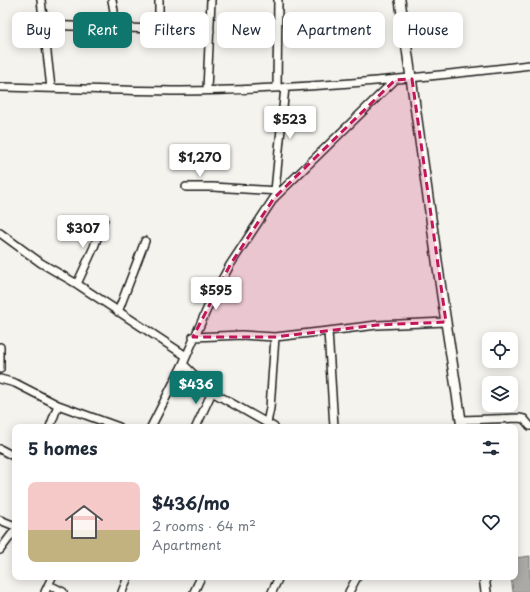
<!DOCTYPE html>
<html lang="en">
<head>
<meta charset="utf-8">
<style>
	:root { --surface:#fff; --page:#f2f2f3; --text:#1f2937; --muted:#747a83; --line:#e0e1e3; --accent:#0f766e }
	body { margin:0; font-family:"Playpen Sans",sans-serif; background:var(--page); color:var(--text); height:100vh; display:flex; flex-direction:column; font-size:15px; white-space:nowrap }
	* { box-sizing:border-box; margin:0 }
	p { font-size:13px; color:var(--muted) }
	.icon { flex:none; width:22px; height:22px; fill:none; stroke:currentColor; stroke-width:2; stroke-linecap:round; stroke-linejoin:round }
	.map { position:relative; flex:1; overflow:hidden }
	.drawer { position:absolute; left:12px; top:424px; width:506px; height:156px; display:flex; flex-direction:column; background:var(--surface); border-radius:8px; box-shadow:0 2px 10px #0003 }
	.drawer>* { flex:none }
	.hud { position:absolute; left:12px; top:12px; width:506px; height:36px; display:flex; gap:8px }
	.fabs { position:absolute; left:482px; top:332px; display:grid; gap:8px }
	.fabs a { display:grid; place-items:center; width:36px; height:36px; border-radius:8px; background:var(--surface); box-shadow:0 2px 10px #0003; font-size:20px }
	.price { position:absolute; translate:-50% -34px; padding:0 9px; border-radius:4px; background:#fff; color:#222; font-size:13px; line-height:26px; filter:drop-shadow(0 1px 2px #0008) }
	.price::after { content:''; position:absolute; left:50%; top:24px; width:12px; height:9px; margin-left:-6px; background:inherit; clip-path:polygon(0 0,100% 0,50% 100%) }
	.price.selected { background:var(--accent); color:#fff }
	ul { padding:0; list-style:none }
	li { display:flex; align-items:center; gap:12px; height:100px; padding:0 16px }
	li+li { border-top:1px solid var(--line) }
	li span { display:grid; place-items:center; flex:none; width:112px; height:80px; border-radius:8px; color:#555 }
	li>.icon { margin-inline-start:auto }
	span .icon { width:48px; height:48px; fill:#fffc; stroke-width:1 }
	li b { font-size:17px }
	h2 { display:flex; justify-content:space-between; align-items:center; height:48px; padding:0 16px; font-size:17px }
	.tag { padding:0 14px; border-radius:8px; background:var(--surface); box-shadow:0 2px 10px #0003; font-size:14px; line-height:36px }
	.tag.selected { background:var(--accent); color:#fff }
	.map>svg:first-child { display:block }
	.water { fill:#abaaa6; stroke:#72716f }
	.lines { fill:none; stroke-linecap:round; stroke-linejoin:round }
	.minor-casing { stroke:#1c1c1c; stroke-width:10 }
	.tertiary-casing { stroke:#1c1c1c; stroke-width:12 }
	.minor { stroke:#fdfcf7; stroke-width:7 }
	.tertiary { stroke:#fdfcf7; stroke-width:9 }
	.marked { fill:#c2185b; fill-opacity:0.2; stroke:#c2185b; stroke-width:3; stroke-dasharray:8 5; stroke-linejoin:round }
</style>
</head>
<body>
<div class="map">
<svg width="530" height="592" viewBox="0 0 530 592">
	<rect width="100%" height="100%" fill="#f4f3ee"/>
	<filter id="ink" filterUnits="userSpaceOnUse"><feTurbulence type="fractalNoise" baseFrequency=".025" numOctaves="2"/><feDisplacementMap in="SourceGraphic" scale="8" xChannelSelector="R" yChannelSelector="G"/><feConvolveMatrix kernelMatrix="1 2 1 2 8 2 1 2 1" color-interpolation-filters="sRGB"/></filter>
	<g filter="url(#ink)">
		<path class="water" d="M530,556v36h-17l-2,-15h4v-19z"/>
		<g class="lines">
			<g class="minor-casing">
				<path id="minor" d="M41,0l10,88
					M159,0v29
					M44,25l166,6
					M111,28l3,-17 -2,-11
					M0,87c60,1 121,4 181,4 117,-1 233,-12 349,-26
					M277,87l1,-87
					M207,90l4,-90
					M186,187h27l66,4
					M275,191l10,-104
					M0,233l41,30 36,21 109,72
					M77,284l17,-37 10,-28
					M118,312l27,-71
					M193,337l49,-2 33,2
					M0,347v22
					M183,364l29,28 62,35
					M0,379l15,4 43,22 61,22
					M461,420l58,-2 5,1 6,7
					M267,423l3,-15 5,-71 53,-6
					M50,427l8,-22
					M151,427l32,-63 28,-64 19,-35 44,-67 121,-118
					M196,427l16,-35
					M334,427l-6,-96 49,-6 69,-3
					M0,449l15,8
					M0,520l15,6
					M0,550l15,-20
					M49,585l14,7
					M45,592l7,-15
					M122,592l6,-15
					M194,592l7,-15
					M272,592l7,-15
					M349,592l8,-15"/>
			</g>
			<g class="tertiary-casing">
				<path id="tertiary" d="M400,0l42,296 20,131
					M484,577l2,15"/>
			</g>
			<use href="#minor" class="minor"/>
			<use href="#tertiary" class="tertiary"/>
		</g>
	</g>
	<path class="marked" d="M412,79l34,243 -69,3 -102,12h-82l37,-72 44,-67 121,-118z"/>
</svg>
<div class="fabs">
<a><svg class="icon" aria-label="locate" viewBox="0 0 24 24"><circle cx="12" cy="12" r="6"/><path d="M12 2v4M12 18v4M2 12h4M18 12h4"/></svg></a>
<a><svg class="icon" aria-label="layers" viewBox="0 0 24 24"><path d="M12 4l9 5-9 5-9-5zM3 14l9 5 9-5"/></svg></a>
</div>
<b class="price" style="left:290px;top:140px">$523</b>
<b class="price" style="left:200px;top:178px">$1,270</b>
<b class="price" style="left:83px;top:249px">$307</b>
<b class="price" style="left:216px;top:311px">$595</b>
<b class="price selected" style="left:196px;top:405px">$436</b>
<div class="hud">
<a class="tag">Buy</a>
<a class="tag selected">Rent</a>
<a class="tag">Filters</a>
<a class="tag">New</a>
<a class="tag">Apartment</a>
<a class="tag">House</a>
</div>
<section class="drawer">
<h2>5 homes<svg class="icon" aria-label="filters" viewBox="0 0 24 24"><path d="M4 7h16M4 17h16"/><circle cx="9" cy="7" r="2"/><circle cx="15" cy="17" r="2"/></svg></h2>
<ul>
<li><span style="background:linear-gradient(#f6c9c9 60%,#c2b280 0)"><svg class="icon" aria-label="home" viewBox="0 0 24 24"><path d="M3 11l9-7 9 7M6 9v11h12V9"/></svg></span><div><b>$436/mo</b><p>2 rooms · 64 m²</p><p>Apartment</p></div><svg class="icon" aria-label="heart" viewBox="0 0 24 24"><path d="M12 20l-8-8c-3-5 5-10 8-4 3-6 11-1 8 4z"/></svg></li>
</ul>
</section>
</div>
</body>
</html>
